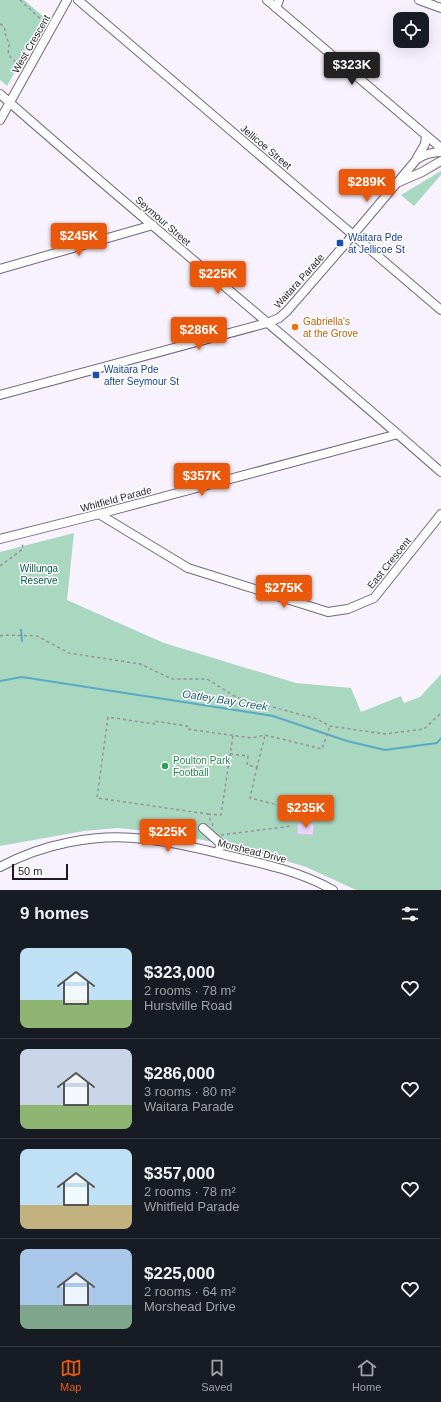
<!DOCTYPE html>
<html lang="en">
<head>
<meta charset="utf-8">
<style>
	:root { --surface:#171b24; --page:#242831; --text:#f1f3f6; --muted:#9ea1a6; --line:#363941; --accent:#ea580c }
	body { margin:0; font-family:Helvetica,sans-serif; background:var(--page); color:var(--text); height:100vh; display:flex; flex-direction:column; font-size:15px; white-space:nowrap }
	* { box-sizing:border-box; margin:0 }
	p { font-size:13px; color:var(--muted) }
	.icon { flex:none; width:22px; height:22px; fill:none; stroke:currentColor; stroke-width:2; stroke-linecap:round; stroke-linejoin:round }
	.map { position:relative; height:890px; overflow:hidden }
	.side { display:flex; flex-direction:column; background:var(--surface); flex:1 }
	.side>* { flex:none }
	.tools { position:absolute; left:393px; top:12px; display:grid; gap:8px }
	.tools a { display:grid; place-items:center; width:36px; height:36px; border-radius:8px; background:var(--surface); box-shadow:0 4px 16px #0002; font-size:20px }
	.scale { position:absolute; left:12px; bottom:10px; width:56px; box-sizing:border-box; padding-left:4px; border:2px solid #201b25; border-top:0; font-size:11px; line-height:14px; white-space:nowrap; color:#201b25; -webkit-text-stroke:3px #fff; paint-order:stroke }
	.price { position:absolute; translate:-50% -34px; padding:0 9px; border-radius:4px; background:var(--accent); color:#fff; font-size:13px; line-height:26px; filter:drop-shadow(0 1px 2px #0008) }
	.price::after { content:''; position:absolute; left:50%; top:24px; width:12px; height:9px; margin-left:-6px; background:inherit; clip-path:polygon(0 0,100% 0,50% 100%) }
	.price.on { background:#222; color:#fff }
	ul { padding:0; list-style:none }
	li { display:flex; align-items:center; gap:12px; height:100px; padding:0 20px }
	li+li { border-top:1px solid var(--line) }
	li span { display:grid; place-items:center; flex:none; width:112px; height:80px; border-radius:8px; color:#555 }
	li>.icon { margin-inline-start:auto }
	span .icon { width:48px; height:48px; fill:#fffc; stroke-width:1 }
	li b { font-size:17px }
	h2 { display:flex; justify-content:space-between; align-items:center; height:48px; padding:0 20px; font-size:17px }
	.tabs { display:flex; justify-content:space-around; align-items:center; height:56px; border-top:1px solid var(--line); background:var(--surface); font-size:11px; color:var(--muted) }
	.tabs a { display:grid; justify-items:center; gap:2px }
	.tabs .on { color:var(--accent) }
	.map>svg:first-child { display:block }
	.green { fill:#aad7c0 }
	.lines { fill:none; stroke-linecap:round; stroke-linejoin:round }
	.stream { stroke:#5aaac4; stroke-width:2 }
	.building { fill:#e9d7fb; stroke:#cfc1dd }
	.minor-casing { stroke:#73667f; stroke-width:10 }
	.path { stroke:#97919c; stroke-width:1.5; stroke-dasharray:3 3; stroke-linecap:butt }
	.minor { stroke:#fff; stroke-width:8 }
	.transit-dot { fill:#1a4fb4; stroke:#fff; stroke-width:1.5 }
	.food-dot { fill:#e8710a; stroke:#fff; stroke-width:1.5 }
	.leisure-dot { fill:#2e9e5b; stroke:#fff; stroke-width:1.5 }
	.labels { text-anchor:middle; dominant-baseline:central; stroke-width:3; stroke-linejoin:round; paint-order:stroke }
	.street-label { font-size:10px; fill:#201b25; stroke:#fff }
	.transit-label { font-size:10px; fill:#164399; stroke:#fff; text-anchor:start }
	.food-label { font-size:10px; fill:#c56008; stroke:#fff; text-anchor:start }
	.park-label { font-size:10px; fill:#005f40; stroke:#fff }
	.leisure-label { font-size:10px; fill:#27864d; stroke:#fff; text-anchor:start }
	.water-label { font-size:11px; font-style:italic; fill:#1f5f72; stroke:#fff }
</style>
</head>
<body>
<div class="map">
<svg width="441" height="890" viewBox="0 0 441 890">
	<rect width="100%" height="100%" fill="#f8f2fe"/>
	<path class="green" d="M0,0h24l21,18 -38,68 -7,-6z
		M441,171v4l-27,31 -13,-11z
		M74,533l-7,67 97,43 132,40 55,5 10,24 40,-16 3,7 16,-6 21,-23v216h-85l-50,-23 -54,-16 -81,-18 -54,-5 -33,3 -84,15v-294z"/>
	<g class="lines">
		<path class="stream" d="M21,630l1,11
			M0,681l22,-4 251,39 74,25 38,9 52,-7 4,-5"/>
	</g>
	<path class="building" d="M298,823l16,1 -1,11 -16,-1z"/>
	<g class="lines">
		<g class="minor-casing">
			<path id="minor" d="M78,0l363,310
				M267,0l174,148
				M419,0l22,8
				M276,8l3,-8
				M0,94c145,128 296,250 441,378
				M0,120l67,-120
				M417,158l8,-14 1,-8
				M399,182l23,-10 19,-11
				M0,269l153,-44
				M0,395l267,-72 12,-5 8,-7 66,-76 64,-76c8,-5 14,-7 24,-7
				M99,514l89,54 140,44 20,-3 26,-11 67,-84
				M0,539l99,-25 299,-80
				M203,828l17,15 -1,10
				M0,867c42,-23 96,-34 144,-28 29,3 58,10 86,17 36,8 71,16 103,34"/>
		</g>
		<path class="path" d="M20,0l25,23
			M0,24l4,2c2,6 0,11 6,17 -4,9 -1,14 7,20
			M0,566l23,-17 -1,-7
			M0,636l4,-1 33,1 32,17 71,11 32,15h35l29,18 81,22 13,7 55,8 39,-5 17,-16
			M230,754l18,2 -1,9 10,2 8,-32
			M257,767l-7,31 40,10
			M208,814l13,1 12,-80
			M213,826l-5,-12 -111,-16 11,-81 46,7v-3l33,5v3l65,9 13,-3 57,14 8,-23
			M221,835l71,-9"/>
		<use href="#minor" class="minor"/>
	</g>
	<g class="transit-dot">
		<rect x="336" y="239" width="8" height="8" rx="2"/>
		<rect x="92" y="371" width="8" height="8" rx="2"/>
	</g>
	<circle class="food-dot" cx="295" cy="327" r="4"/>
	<circle class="leisure-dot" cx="165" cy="766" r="4"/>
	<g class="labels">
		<g class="street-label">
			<text transform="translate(31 44) rotate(-60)">West Crescent</text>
			<text transform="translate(266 147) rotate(40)">Jellicoe Street</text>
			<text transform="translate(163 221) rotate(41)">Seymour Street</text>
			<text transform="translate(299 281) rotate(-48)">Waitara Parade</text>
			<text transform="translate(116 499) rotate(-15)">Whitfield Parade</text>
			<text transform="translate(389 563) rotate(-51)">East Crescent</text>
			<text transform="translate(252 851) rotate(14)">Morshead Drive</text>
		</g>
		<g class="transit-label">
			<text x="348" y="237">Waitara Pde<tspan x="348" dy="12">at Jellicoe St</tspan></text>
			<text x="104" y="369">Waitara Pde<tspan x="104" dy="12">after Seymour St</tspan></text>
		</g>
		<g class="food-label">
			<text x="303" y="321">Gabriella's<tspan x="303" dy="12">at the Grove</tspan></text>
		</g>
		<g class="park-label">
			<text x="39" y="568">Willunga<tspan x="39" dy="12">Reserve</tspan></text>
		</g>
		<g class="leisure-label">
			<text x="173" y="760">Poulton Park<tspan x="173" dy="12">Football</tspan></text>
		</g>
		<g class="water-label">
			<text transform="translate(225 700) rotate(9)">Oatley Bay Creek</text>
		</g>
	</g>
</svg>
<div class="tools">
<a><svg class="icon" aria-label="locate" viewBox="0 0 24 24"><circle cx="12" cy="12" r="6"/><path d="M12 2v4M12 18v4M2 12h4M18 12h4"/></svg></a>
</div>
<div class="scale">50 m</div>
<b class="price on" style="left:352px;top:86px">$323K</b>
<b class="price" style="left:367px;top:203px">$289K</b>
<b class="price" style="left:79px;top:257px">$245K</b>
<b class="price" style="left:218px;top:295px">$225K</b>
<b class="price" style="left:199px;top:351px">$286K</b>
<b class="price" style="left:202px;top:497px">$357K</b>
<b class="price" style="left:284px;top:609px">$275K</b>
<b class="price" style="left:306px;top:829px">$235K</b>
<b class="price" style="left:168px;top:853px">$225K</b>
</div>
<section class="side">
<h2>9 homes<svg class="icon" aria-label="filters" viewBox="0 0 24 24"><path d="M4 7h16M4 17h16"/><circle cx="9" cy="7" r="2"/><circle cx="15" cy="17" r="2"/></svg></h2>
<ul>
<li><span style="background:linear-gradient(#bfe0f5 65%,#8fb573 0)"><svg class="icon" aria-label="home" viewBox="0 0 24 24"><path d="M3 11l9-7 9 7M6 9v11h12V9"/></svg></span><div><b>$323,000</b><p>2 rooms · 78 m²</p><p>Hurstville Road</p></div><svg class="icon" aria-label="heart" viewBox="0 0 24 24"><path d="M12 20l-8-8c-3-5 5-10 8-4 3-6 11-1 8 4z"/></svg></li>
<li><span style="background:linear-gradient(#c9d6e8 70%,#8fb573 0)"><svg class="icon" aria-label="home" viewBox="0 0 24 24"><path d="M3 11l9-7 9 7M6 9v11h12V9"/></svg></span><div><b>$286,000</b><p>3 rooms · 80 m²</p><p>Waitara Parade</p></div><svg class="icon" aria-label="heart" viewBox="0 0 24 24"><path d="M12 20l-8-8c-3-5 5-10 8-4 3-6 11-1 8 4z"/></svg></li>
<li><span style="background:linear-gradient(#bfe0f5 70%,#c2b280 0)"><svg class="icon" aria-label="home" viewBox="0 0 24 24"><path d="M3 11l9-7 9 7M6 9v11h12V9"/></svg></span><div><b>$357,000</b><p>2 rooms · 78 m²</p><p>Whitfield Parade</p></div><svg class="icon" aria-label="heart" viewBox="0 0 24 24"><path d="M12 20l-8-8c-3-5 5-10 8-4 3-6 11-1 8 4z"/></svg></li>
<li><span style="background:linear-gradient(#a9c7e8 70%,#7fa58c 0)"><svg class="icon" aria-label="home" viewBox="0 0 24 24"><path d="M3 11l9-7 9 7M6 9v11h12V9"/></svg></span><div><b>$225,000</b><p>2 rooms · 64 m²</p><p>Morshead Drive</p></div><svg class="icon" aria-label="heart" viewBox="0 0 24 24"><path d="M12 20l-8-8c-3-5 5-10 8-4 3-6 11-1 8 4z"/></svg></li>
</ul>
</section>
<nav class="tabs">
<a class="on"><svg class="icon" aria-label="map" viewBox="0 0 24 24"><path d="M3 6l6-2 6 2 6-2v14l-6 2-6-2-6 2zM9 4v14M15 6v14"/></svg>Map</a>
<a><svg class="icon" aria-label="saved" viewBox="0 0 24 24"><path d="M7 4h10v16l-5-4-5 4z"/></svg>Saved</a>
<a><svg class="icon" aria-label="home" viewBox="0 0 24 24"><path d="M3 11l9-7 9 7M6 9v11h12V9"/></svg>Home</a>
</nav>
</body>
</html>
